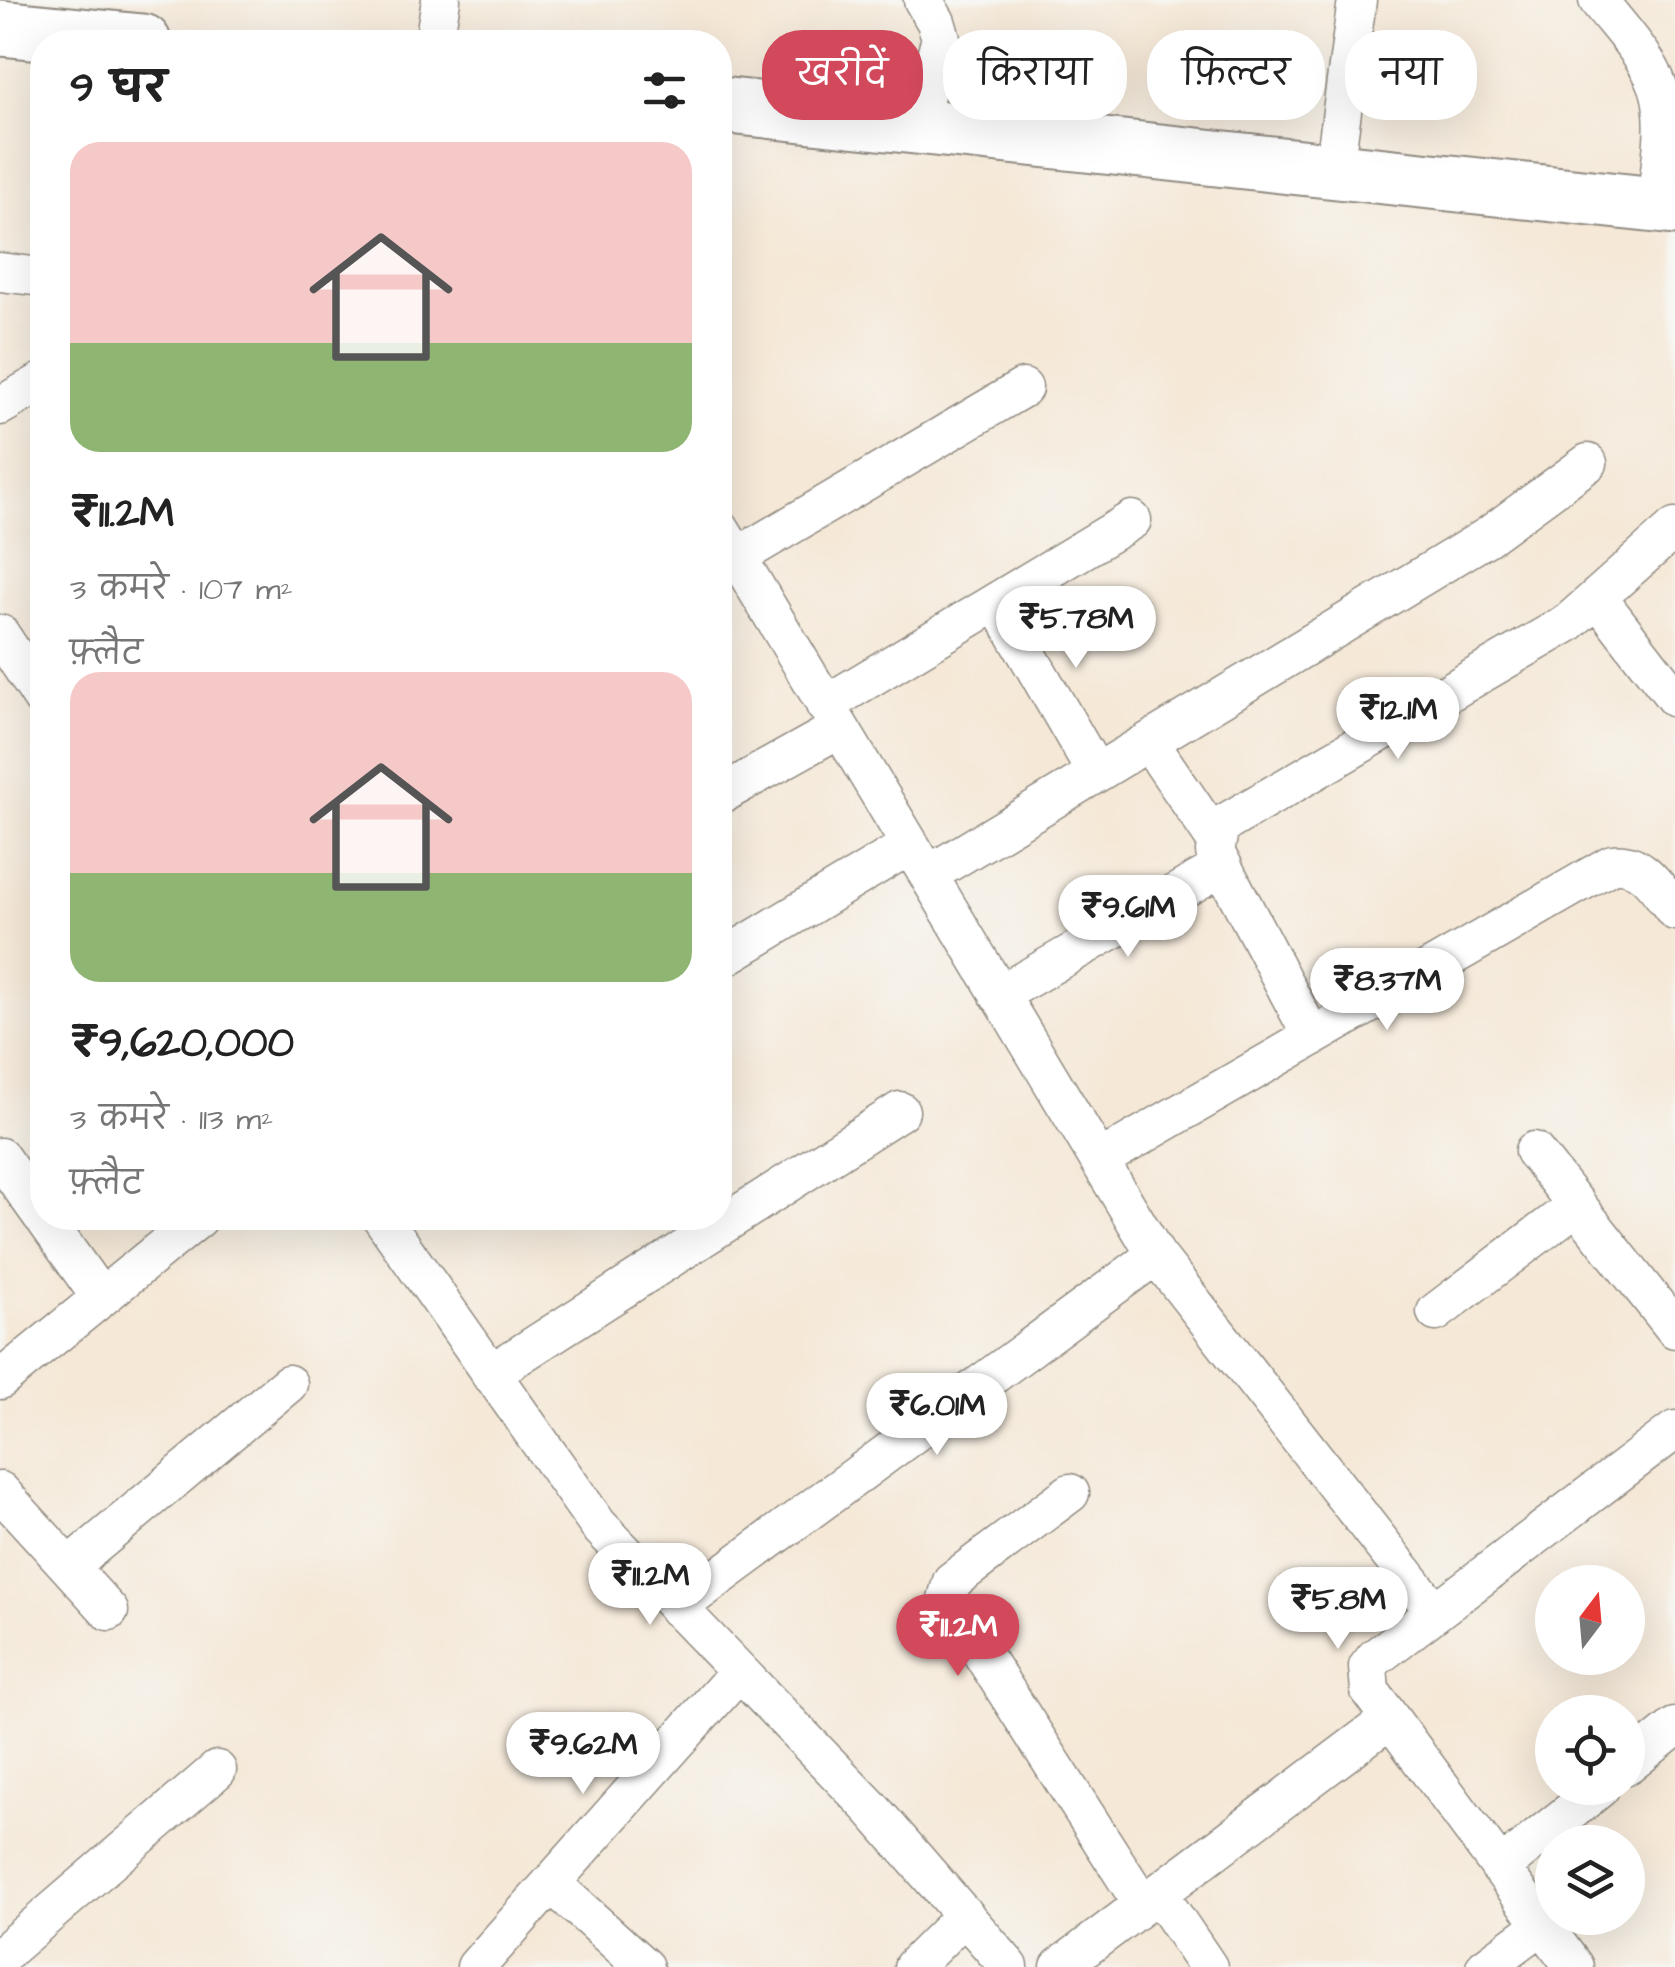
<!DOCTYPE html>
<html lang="hi">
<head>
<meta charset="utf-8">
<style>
	:root { --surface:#fff; --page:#f6f6f6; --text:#222; --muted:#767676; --accent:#d1495b }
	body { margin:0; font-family:"Architects Daughter","Playpen Sans Deva",sans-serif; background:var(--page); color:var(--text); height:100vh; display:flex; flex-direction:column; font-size:38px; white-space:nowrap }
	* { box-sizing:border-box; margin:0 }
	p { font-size:32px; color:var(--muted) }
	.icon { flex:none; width:55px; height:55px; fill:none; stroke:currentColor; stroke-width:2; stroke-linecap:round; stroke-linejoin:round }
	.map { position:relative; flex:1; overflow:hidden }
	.sheet { position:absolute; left:30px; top:30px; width:702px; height:1200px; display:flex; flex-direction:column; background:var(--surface); border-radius:40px; box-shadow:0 10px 40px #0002 }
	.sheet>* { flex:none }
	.banner { position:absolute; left:762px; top:30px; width:762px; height:90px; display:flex; gap:20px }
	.needle { width:65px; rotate:16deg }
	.tools { position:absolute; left:1535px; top:1565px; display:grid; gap:20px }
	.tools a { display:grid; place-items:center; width:110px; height:110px; border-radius:50%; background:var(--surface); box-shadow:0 10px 40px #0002; font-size:50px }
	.price { position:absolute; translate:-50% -85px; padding:0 22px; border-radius:35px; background:#fff; color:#222; font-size:32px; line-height:65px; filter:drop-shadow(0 2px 5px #0008) }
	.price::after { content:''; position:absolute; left:50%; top:60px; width:30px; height:22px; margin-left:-15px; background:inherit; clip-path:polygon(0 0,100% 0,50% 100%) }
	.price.selected { background:var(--accent); color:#fff }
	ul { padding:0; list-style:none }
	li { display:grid; align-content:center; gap:20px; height:530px; padding:0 40px }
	li span { display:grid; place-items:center; height:310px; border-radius:30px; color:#555 }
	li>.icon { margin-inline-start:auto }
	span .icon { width:180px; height:180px; fill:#fffc; stroke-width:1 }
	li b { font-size:42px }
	h2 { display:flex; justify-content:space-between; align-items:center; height:120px; padding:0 40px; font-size:42px }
	.tag { padding:0 35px; border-radius:40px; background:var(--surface); box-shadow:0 10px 40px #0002; font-size:35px; line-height:90px }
	.tag.selected { background:var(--accent); color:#fff }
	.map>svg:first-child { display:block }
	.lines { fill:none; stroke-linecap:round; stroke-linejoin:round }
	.street-casing { stroke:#908a81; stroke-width:41 }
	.primary-casing { stroke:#908a81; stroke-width:59 }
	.street { stroke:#fff; stroke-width:38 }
	.primary { stroke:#fff; stroke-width:55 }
</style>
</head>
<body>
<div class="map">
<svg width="1675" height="1967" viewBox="0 0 1675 1967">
	<rect width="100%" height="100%" fill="#f6f6f2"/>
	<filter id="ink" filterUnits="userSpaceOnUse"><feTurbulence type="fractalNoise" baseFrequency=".01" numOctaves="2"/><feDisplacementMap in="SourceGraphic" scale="20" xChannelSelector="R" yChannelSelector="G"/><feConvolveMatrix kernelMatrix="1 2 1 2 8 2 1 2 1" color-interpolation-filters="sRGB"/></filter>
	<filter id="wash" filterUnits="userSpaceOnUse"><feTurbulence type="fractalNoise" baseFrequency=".0048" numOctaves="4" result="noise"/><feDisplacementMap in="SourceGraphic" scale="40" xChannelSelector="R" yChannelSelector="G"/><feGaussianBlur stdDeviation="2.25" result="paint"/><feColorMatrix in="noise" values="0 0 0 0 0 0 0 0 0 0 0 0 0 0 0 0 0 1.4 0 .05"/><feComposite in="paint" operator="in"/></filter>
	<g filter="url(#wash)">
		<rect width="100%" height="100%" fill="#f5e8d7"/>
	</g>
	<g filter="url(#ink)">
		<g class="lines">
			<g class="street-casing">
				<path id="street" d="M1598,0c21,28 56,62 63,97 7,34 -2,74 -5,108
					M434,42l7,-42
					M916,126l25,-88 -5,-16 -13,-22
					M1334,170l23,-170
					M0,272l42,5
					M0,406l42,-24
					M720,528l436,727 279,357
					M737,557l286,-169
					M1597,597l78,101
					M997,602l99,171
					M0,634l42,64
					M825,705l307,-185
					M1149,742l66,97
					M720,795l120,-67
					M928,875l559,-338 101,-74
					M720,960l190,-115
					M999,995l224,-129
					M1312,1037l-97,-185 5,-26 348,-203 107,-95
					M1534,1151l141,178
					M0,1157l42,59
					M1099,1160l513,-296c31,-4 46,25 63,47
					M44,1218l57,80
					M382,1218l216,307 273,283 138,159
					M1436,1312l141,-107
					M490,1374l410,-263
					M0,1380l199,-162
					M0,1491l109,120
					M1070,1493l-118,88 -5,18 196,306
					M69,1567l219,-183
					M677,1608l479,-353
					M1628,1765l47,-38
					M1500,1868l100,-80
					M551,1883l93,84
					M1158,1893l50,74
					M6,1951l211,-181
					M476,1967l263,-295
					M913,1967l52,-52
					M1060,1967l330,-248
					M1485,1967l57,-42
					M1574,1967l-204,-276 -2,-24 7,-9 300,-228"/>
			</g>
			<g class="primary-casing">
				<path id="primary" d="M0,28l143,14
					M720,105l955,102"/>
			</g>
			<use href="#street" class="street"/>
			<use href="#primary" class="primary"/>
		</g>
	</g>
</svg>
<div class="tools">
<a><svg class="needle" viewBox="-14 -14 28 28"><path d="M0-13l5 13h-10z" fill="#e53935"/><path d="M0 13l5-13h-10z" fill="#767676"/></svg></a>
<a><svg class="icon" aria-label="locate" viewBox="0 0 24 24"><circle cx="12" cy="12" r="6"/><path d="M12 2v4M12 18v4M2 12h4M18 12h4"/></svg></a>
<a><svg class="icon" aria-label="layers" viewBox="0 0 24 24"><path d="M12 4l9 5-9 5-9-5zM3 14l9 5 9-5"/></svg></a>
</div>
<b class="price" style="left:1076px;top:671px">₹5.78M</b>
<b class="price" style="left:1398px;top:762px">₹12.1M</b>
<b class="price" style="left:1128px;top:960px">₹9.61M</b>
<b class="price" style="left:1387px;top:1033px">₹8.37M</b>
<b class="price" style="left:937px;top:1458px">₹6.01M</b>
<b class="price" style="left:650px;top:1628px">₹11.2M</b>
<b class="price" style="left:1338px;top:1652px">₹5.8M</b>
<b class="price selected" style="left:958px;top:1679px">₹11.2M</b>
<b class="price" style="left:583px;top:1797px">₹9.62M</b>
<div class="banner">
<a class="tag selected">खरीदें</a>
<a class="tag">किराया</a>
<a class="tag">फ़िल्टर</a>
<a class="tag">नया</a>
</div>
<section class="sheet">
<h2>9 घर<svg class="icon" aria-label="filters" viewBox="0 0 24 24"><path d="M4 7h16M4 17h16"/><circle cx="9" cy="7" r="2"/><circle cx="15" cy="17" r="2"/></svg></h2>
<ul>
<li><span style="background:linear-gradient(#f6c9c9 65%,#8fb573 0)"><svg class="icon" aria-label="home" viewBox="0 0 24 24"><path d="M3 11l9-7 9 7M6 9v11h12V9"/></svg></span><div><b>₹11.2M</b><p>3 कमरे · 107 m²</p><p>फ़्लैट</p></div></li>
<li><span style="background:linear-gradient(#f6c9c9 65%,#8fb573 0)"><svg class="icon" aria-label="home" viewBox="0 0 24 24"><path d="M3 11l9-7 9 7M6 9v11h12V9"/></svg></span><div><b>₹9,620,000</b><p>3 कमरे · 113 m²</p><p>फ़्लैट</p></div></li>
</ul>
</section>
</div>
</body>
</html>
